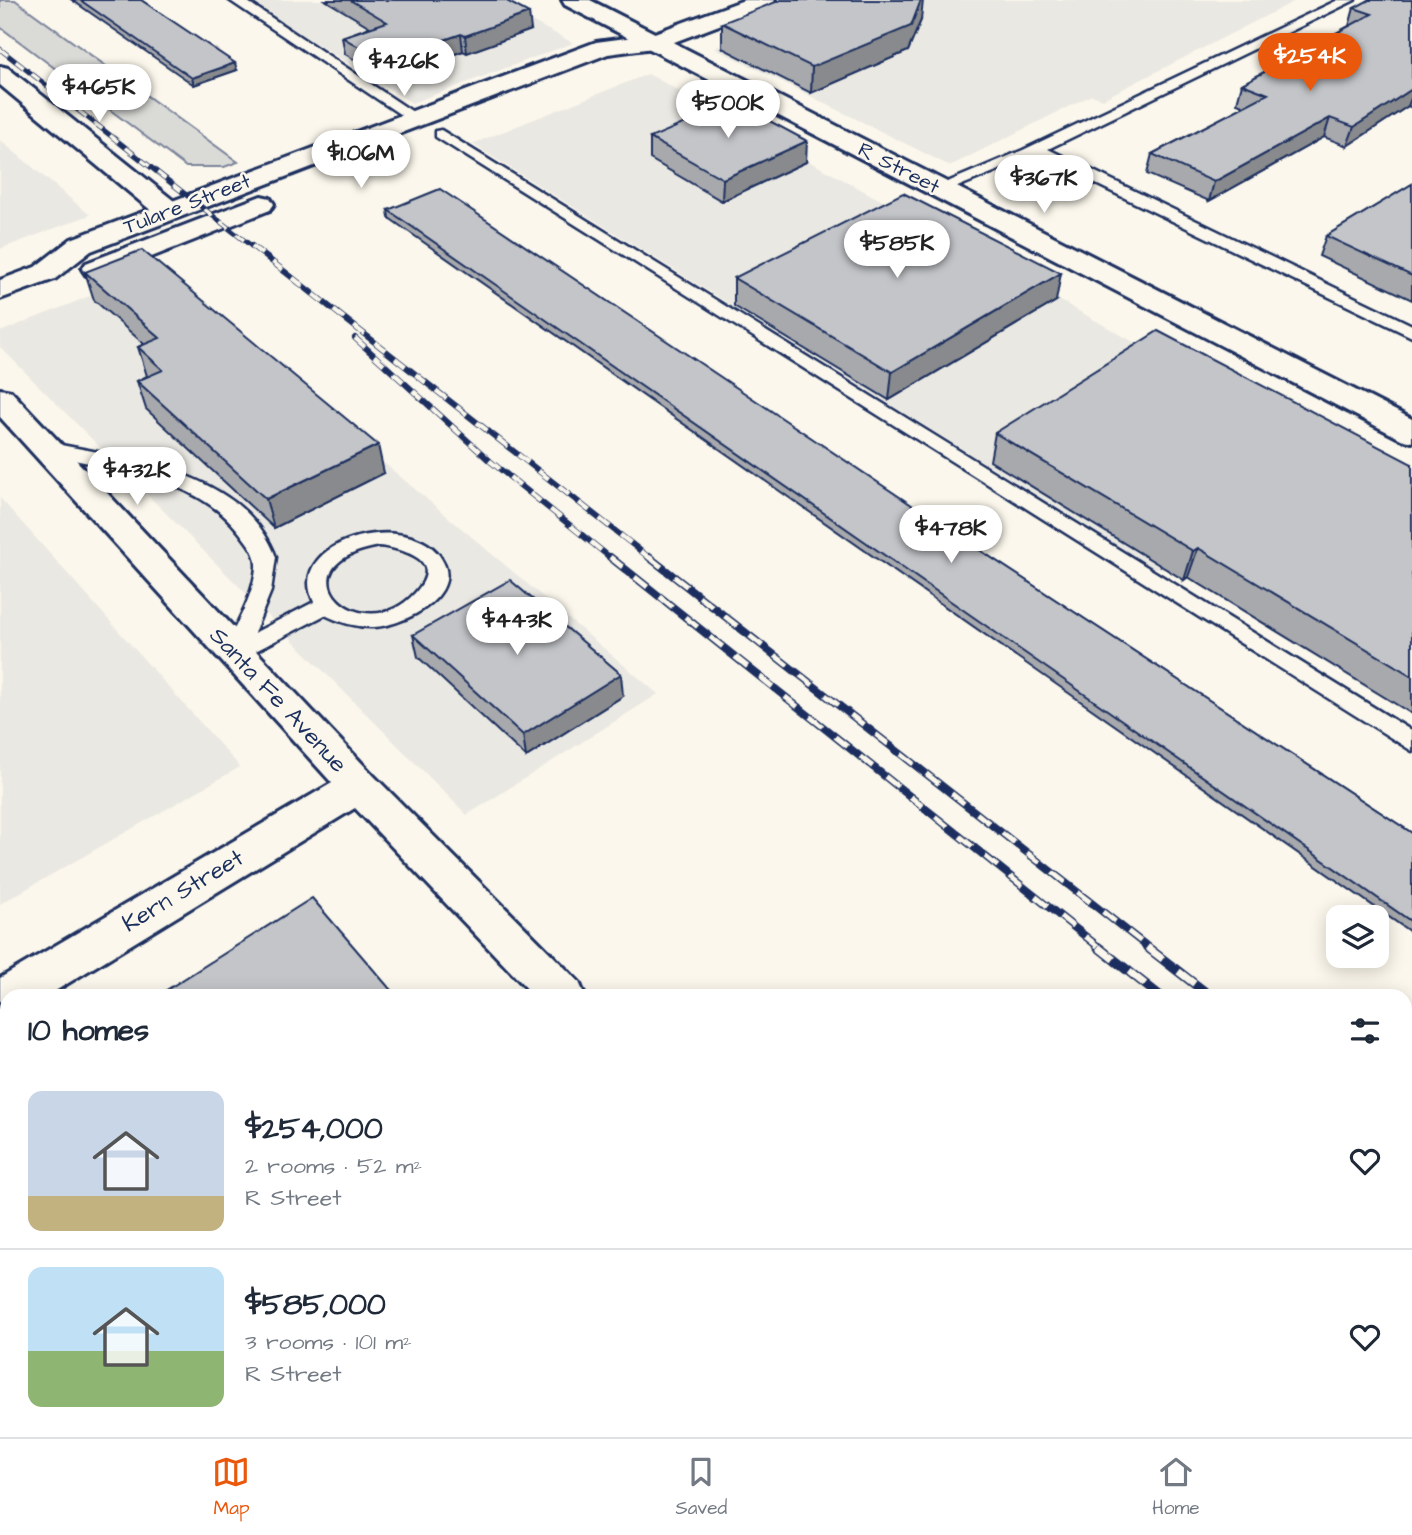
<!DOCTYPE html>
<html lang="en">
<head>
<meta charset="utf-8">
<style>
	:root { --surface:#fff; --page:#f2f2f3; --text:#1f2937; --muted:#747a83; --line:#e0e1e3; --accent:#ea580c }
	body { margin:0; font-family:"Architects Daughter",sans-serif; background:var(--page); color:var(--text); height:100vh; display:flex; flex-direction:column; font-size:26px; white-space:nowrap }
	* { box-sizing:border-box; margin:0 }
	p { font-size:23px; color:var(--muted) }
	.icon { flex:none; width:38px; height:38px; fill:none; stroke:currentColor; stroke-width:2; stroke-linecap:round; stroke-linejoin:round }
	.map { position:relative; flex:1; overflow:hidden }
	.panel { position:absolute; left:0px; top:989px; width:1412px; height:450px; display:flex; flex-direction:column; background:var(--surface); border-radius:21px 21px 0 0; box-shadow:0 4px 18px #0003 }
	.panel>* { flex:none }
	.controls { position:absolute; left:1326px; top:905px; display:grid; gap:14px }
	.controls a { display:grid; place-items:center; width:63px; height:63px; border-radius:14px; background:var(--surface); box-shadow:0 4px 18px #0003; font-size:35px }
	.price { position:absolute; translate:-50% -60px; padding:0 16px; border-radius:24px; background:#fff; color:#222; font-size:23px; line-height:46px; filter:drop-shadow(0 2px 4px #0008) }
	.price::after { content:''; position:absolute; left:50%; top:42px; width:21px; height:16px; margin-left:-10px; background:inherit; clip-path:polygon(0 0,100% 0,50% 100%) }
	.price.active { background:var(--accent); color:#fff }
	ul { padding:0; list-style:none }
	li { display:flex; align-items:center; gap:21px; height:175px; padding:0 28px }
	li+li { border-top:2px solid var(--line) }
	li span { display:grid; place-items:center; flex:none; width:196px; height:140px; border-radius:14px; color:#555 }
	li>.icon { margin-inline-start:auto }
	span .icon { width:84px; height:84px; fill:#fffc; stroke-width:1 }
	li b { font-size:30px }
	h2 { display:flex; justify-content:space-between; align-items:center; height:84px; padding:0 28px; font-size:30px }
	.tabs { display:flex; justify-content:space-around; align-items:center; height:98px; border-top:2px solid var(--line); background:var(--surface); font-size:19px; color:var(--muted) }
	.tabs a { display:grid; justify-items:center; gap:4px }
	.tabs .active { color:var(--accent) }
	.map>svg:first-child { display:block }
	.built { fill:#eae8e2 }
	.green { fill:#dadad7; stroke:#7a849a; stroke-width:2 }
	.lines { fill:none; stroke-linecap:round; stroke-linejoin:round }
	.service-casing { stroke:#1b2f5e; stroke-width:5 }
	.minor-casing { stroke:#1b2f5e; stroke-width:6 }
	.tertiary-casing { stroke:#1b2f5e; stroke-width:6 }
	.secondary-casing { stroke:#1b2f5e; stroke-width:6 }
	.service { fill:#fbf7ec; fill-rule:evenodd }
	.minor { fill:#fbf7ec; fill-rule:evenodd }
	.tertiary { fill:#fbf7ec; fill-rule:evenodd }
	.secondary { fill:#fbf7ec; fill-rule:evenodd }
	.rail-far3-casing { stroke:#1b2f5e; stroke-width:5 }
	.rail-far2-casing { stroke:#1b2f5e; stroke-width:6 }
	.rail-far1-casing { stroke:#1b2f5e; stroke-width:8 }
	.rail-casing { stroke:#1b2f5e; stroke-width:10 }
	.rail-far3 { stroke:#fbf7ec; stroke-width:3.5; stroke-dasharray:10; stroke-linecap:butt }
	.rail-far2 { stroke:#fbf7ec; stroke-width:4.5; stroke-dasharray:13; stroke-linecap:butt }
	.rail-far1 { stroke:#fbf7ec; stroke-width:5; stroke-dasharray:16; stroke-linecap:butt }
	.rail { stroke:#fbf7ec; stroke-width:7; stroke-dasharray:20; stroke-linecap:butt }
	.wall { fill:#a8a9ad; stroke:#1b2f5e; stroke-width:2 }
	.shaded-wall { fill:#888a8d; stroke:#1b2f5e; stroke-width:2 }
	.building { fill:#c3c5c9; stroke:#1b2f5e; stroke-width:2 }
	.labels { text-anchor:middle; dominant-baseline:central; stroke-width:5; stroke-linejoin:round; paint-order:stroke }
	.far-street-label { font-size:21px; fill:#1b2f5e; stroke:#fbf7ec }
	.street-label { font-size:24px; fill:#1b2f5e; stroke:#fbf7ec }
</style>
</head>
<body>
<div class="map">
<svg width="1412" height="1437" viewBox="0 0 1412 1437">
	<rect width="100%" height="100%" fill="#fbf7ec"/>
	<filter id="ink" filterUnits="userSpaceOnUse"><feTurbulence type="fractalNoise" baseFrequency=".0143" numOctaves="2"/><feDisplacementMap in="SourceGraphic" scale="14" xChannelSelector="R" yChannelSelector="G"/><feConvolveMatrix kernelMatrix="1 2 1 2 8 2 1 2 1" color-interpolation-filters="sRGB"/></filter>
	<g filter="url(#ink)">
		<path class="built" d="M246,0h246l81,43 -161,60z
			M832,0h465l-194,99 -11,-4 -142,71 -236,-118z
			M648,74l264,143 431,243 -147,109 -43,-1 -681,-424z
			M0,140l90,75 -90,34z
			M155,270l503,424 -191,121 -467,-468v-15z
			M0,498l240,269 -240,137z
			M225,1432h556l5,5h-557z"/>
		<path class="green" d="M0,0h15l223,162 -14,5h-38l-186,-140z"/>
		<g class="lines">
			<g class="service-casing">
				<path id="service" d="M229,0h16l177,118 -7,4 -5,-1z
					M1338,0h17l-307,149 364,176v12l-376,-182 -91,37h-12l-2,-3 92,-39z
					M441,130l971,601v20l-976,-614v-6z
					M46,442c78,16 198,28 230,115l-5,34 -17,42 60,-31c-33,-65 109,-97 131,-36 12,34 -47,62 -74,61 -16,0 -32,-5 -46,-12l-83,43h-16l-3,-6c12,-26 31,-56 33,-85 1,-14 -8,-23 -16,-34 -46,-60 -133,-63 -201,-81l-3,-4 3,-4zM380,546c26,4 65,14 35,47 -55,60 -142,-29 -35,-47z"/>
			</g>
			<g class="minor-casing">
				<path id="minor" d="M0,66l8,2 171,137 3,6 -3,6h-20l-159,-132z
					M0,389l11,2 362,384 206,207 6,14h-51l-179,-188 -308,188h-40v19l-7,-2v-35l332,-195 -332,-366z
					M960,1432h57l2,5h-57z"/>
			</g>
			<g class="tertiary-casing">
				<path id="tertiary" d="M562,0h28l822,419v23l-11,-3 -836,-434z"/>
			</g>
			<g class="secondary-casing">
				<path id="secondary" d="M744,0h31l-3,5 -111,42 -53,7 -517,197 -36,28 -55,20v-19l35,-13 36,-28 525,-197 53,-7z
					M261,196l9,2 4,6 -4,6 -164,65 -10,2 -10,-2 -4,-6 4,-6z
					M0,1266l7,3v61l-7,-3z
					M54,1432h55l2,5h-55z"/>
			</g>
			<use href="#service" class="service"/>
			<use href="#minor" class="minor"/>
			<use href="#tertiary" class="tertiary"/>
			<use href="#secondary" class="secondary"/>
			<g class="rail-far3-casing">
				<path id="rail-far3" d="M0,49l254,199"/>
			</g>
			<g class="rail-far2-casing">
				<path id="rail-far2" d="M252,246l399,313
					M355,338l135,123 122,98"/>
			</g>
			<g class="rail-far1-casing">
				<path id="rail-far1" d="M610,557l490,391
					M649,557l500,391"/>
			</g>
			<g class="rail-casing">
				<path id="rail" d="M1098,947l62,49
					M1147,947l63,49
					M1405,1149l7,5
					M1405,1191l7,6"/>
			</g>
			<use href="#rail-far3" class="rail-far3"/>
			<use href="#rail-far2" class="rail-far2"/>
			<use href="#rail-far1" class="rail-far1"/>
			<use href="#rail" class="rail"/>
		</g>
		<path class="wall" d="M72,0h69l96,70 -43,15z
			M325,0h180l26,30 -64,23 -4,-2 -77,28 -41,-25 -3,-17 28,-10z
			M1412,0v108l-4,-2 -61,40 -23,-9 -115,64 -62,-27 5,-20 93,-48 -8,-3 5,-19 107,-58 5,-18z
			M921,20l-13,31 -97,42 -89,-45v-25z
			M650,138l156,24 -84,39 -72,-42z
			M1412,184v116l-93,-44 7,-20z
			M388,210l561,320 463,303v100l-1023,-715z
			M85,272l299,201 -110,55 -128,-119 -9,-28 10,-5 -9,-29 6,-3 -50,-44z
			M734,278l322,23 -167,99 -155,-94z
			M995,433l417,31v250l-224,-137 -4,3 -194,-119z
			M413,635l210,61 -97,61 -108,-100z"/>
		<path class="shaded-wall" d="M921,0h2l-2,20 -13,31 -97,42 1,-26z
			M529,13l2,17 -64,23 -2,-17z
			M461,34l2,17 -77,28 -3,-18z
			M235,63l2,7 -43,15 -2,-7z
			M1412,89v7l-4,10 -61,40 7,-19z
			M1330,118l-6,19 -115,64 5,-19z
			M807,141l-1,21 -84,39 1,-22z
			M1061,273l-5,28 -167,99 3,-28z
			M378,445l6,28 -110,55 -8,-29z
			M1198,548l-10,29 -4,3 9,-29z
			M621,674l2,22 -97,61 -3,-22z
			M676,1432h22l-6,5h-22z"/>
		<path class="building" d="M80,0h61l94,63 -43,15z
			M350,0h155l24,13 -64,23 -4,-2 -78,27 -41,-24 45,-15z
			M781,0h140l-10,26 -99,41 -90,-44z
			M1369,0h43v89l-58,38 -24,-9 -116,64 -62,-28 116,-60 -26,-10 130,-70 -18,-6z
			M734,102l73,39 -84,38 -73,-41z
			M1412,184v92l-86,-40z
			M440,189l509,341 463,303v89l-1024,-712z
			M903,193l158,80 -169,99 -158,-94z
			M142,250l236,195 -112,54 -129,-118 26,-11 -25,-23 22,-9 -75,-66z
			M1158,331l254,133v212l-214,-128 -5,3 -198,-118z
			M510,580l111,94 -98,61 -110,-100z
			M312,898l84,98h-239z
			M1405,1408l7,5v24h-85l4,-5h74z
			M232,1432h444l-6,5h-434z"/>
	</g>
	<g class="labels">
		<g class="far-street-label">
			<text transform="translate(899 168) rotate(27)">R Street</text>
			<text transform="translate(187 204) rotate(-21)">Tulare Street</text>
		</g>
		<g class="street-label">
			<text transform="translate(278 700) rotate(47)">Santa Fe Avenue</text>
			<text transform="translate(183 891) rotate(-31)">Kern Street</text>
		</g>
	</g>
</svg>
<div class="controls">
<a><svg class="icon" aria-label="layers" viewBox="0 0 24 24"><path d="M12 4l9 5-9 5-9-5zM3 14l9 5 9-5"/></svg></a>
</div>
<b class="price active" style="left:1310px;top:93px">$254K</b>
<b class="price" style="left:404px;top:98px">$426K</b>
<b class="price" style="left:99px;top:124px">$465K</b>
<b class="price" style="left:728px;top:140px">$500K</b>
<b class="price" style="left:361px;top:190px">$1.06M</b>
<b class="price" style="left:1044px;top:215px">$367K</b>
<b class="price" style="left:897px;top:280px">$585K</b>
<b class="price" style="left:137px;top:507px">$432K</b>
<b class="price" style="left:951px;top:565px">$478K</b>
<b class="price" style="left:517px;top:657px">$443K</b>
<section class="panel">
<h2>10 homes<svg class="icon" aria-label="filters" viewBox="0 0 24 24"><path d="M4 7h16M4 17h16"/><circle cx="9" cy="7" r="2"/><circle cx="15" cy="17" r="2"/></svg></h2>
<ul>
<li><span style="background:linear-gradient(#c9d6e8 75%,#c2b280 0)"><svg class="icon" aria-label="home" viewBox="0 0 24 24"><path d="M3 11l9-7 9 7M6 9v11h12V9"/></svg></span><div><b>$254,000</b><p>2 rooms · 52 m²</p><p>R Street</p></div><svg class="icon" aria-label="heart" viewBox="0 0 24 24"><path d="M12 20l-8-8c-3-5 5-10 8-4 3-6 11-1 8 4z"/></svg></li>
<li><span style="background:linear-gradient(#bfe0f5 60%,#8fb573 0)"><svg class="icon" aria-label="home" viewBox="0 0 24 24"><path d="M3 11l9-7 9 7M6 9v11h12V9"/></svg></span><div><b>$585,000</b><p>3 rooms · 101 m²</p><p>R Street</p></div><svg class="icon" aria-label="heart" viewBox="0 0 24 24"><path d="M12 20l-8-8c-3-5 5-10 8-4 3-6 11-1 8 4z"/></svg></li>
</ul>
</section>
</div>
<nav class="tabs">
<a class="active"><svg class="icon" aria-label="map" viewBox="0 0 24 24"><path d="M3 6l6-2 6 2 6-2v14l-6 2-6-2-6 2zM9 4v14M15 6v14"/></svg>Map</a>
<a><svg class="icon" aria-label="saved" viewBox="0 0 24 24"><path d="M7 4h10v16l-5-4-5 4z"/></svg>Saved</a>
<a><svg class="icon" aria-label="home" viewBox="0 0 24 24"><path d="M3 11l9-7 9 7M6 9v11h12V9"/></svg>Home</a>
</nav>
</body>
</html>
